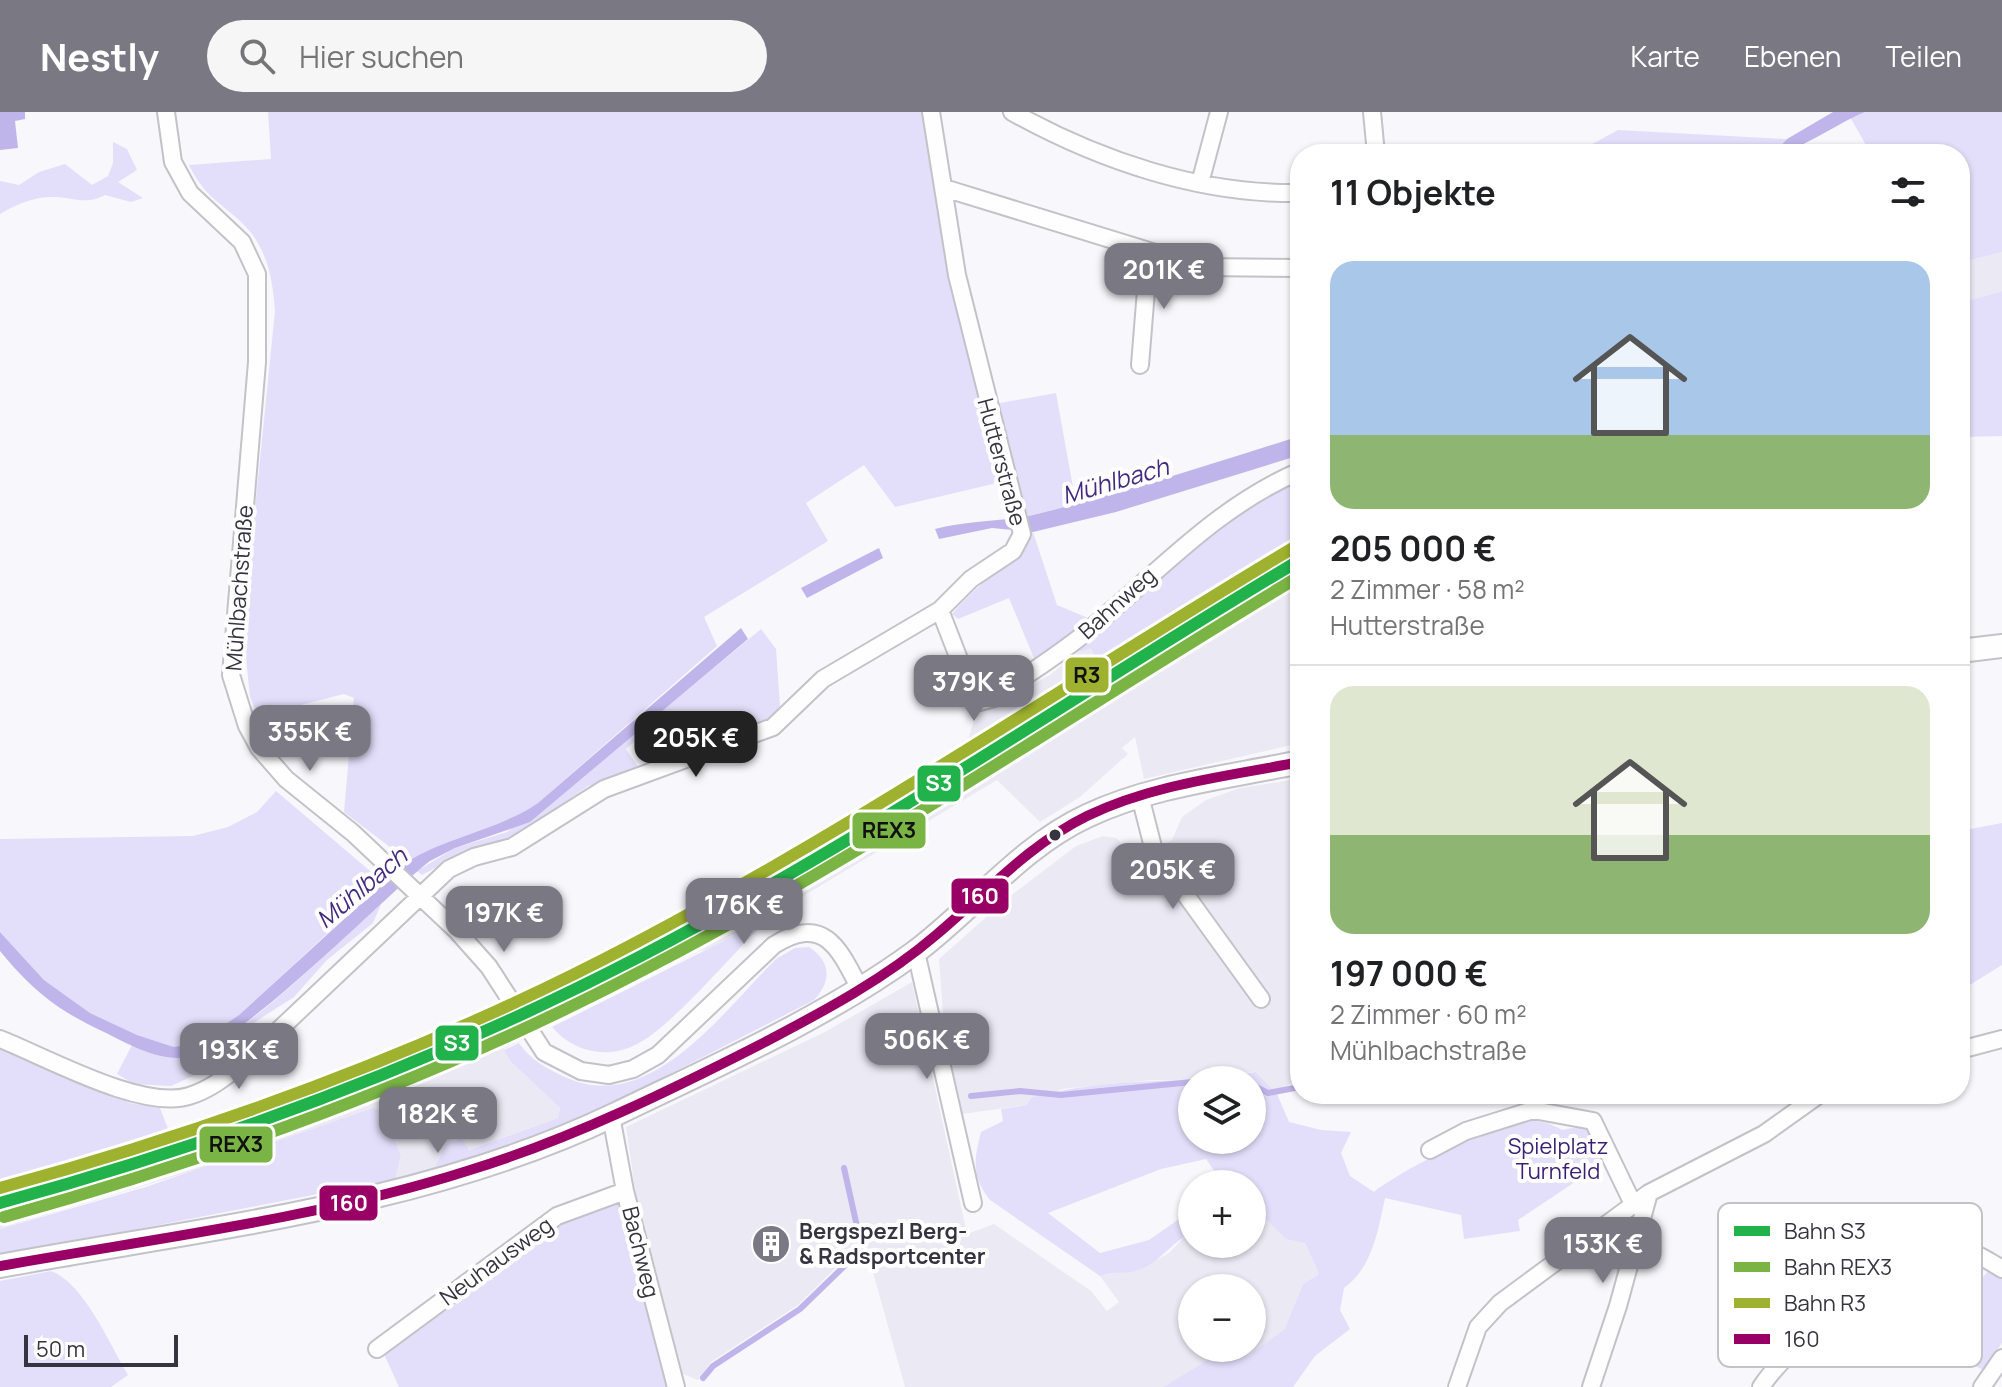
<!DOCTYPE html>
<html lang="de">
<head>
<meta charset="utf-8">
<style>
	:root { --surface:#fff; --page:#f6f6f6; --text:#202124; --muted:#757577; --line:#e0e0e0; --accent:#7a7882 }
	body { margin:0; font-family:Manrope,sans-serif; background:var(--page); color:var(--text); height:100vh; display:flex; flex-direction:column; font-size:30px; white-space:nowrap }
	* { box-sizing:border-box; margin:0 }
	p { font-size:26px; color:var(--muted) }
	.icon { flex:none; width:44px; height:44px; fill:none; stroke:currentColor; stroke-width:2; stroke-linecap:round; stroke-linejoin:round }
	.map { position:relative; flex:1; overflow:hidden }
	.side { position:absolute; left:1290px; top:32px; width:680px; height:960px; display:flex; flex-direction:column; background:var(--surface); border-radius:32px; box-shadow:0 2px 6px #0004 }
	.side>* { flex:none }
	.controls { position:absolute; left:1178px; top:954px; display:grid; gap:16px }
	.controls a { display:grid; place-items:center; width:88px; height:88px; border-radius:50%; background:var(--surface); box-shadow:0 2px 6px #0004; font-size:40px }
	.scale { position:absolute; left:24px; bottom:20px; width:154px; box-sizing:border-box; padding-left:8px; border:4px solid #363440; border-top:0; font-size:22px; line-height:28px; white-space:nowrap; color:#363440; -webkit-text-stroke:6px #fff; paint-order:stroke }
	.price { position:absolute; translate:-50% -68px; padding:0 18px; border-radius:16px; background:var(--accent); color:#fff; font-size:26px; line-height:52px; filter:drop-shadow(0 2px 4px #0008) }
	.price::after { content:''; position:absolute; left:50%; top:48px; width:24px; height:18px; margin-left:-12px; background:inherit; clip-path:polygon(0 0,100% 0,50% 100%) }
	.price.selected { background:#222; color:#fff }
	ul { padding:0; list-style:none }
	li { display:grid; align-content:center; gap:16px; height:424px; padding:0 40px }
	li+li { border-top:2px solid var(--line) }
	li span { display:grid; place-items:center; height:248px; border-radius:24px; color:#555 }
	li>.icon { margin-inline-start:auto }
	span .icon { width:144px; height:144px; fill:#fffc; stroke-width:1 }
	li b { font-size:34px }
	h2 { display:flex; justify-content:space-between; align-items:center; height:96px; padding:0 40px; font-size:34px }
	header { display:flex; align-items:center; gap:48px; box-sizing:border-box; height:112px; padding:0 40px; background:var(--accent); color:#fff }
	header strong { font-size:38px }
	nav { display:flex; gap:44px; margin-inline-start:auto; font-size:28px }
	.search { width:560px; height:72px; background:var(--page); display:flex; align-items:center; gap:20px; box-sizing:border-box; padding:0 28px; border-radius:44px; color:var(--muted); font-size:30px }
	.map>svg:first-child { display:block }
	.built { fill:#ebeaf4; fill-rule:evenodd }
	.green { fill:#e3dffa }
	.water { fill:#c0b5ea }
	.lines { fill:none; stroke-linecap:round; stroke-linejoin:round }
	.stream { stroke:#c0b5ea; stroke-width:6 }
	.street-casing { stroke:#c3c2c9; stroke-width:20 }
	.secondary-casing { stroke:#c3c2c9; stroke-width:26 }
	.street { stroke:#fefeff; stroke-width:16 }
	.secondary { stroke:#fefeff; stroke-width:22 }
	.bus-1-casing { stroke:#fff; stroke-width:16 }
	.bus-1 { stroke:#906; stroke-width:10 }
	.rail-1-casing { stroke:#fff; stroke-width:18 }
	.rail-2-casing { stroke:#fff; stroke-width:18 }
	.rail-3-casing { stroke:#fff; stroke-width:18 }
	.rail-1 { stroke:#22b24c; stroke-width:12 }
	.rail-2 { stroke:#7ab445; stroke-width:12 }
	.rail-3 { stroke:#9eb22f; stroke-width:12 }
	.bus-dot { fill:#363440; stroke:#fff; stroke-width:3 }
	.labels { text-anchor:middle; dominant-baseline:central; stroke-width:8; stroke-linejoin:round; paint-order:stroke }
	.street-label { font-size:22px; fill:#363440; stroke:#fff }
	.park-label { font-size:22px; fill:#3a1e72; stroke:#fff }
	.poi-label { font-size:22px; font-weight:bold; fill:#363440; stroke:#fff; text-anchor:start }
	.water-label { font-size:24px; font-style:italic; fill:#452b80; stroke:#fff }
	.key { fill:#fff; stroke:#c3c2c6; stroke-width:2 }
	.key-label { font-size:22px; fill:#363440 }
	.line-badge { stroke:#fff; stroke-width:3 }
	.badge-label { font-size:22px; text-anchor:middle; font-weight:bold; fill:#fff }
	.pale-badge-label { font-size:22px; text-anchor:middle; font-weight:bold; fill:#111 }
</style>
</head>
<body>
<header>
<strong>Nestly</strong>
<div class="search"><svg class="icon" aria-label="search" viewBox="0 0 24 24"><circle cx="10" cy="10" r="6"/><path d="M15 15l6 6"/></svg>Hier suchen</div>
<nav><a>Karte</a><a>Ebenen</a><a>Teilen</a></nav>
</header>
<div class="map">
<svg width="2002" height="1275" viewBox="0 0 2002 1275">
	<rect width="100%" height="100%" fill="#f8f7fc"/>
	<path class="built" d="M2002,140v39l-42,12v-40z
		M1300,434v197l-156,36 -9,-42 -13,11 6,6 -48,43 -40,25 -43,-42 -279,167 -18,4 -196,98 6,12 50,47 -2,10 -90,32 -6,-12 -16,6 -12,25 -39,10 6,-23 -17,-43 -384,116v-36l16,-8 207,-62 101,-37 215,-92 132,-68 -4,-10 29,-7 270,-162 9,-31 75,-41 28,-23 13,-3 8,14 179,-109z
		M1297,667l3,12v285l-23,18 -21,-22 -23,1 -41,8 -40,-1 -90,9 -35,16 -65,9 -18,-86 -5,-69 70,-62 67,-51 27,-10 13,2 22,21 34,-19 10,-23 24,-17 34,-12z
		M912,870l55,252 27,-10 97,67 16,20 12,-9 -19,-26 11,-5h26l32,-18 19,-20h4v11h60l2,-40 14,17 37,22 14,31 -16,10 -17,45 -37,27 -37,1 -49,30h-258l-41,-147 -66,65 -87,57 -13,18 -15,-6 -45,-163 -12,-84 199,-95zM1192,1176h60v60h-60z"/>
	<path class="green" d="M268,0h655l76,364 -6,8 -98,23 -31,-42 -58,38 22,38 -124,76 13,29 -179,157c-40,27 -88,33 -130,58l-64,-49 10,-114 -10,-4 -86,22 -8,-19 -7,-69 32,-317c-2,-27 -6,-54 -23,-77 -22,-28 -45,-31 -63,-69l82,-6z
		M1865,0h137v140l-42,11v-109h-89l-21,-37z
		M1618,18l169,9 -14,15h-199z
		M113,30l14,7 10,21 -19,12 25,16 -12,4 -26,-7c-19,10 -29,3 -50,2 -19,-1 -39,7 -55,17v-33l19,4 20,-13 26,-8 27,21 16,-9 5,-13z
		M2002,179v145l-42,1v-134z
		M1056,281l20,111 -48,12 -33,-112z
		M1300,363v71l-22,8 -179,110 -8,-15 -13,3 14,-19 111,-100z
		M1033,420l24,73 36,15 -57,43 -27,-65 -51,21 -6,-5c25,-30 59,-51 81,-82z
		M761,517l15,20 4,57 -9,12 -77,34 -30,-36 -38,33 15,22 -53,15 -74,52 -43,11 -49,26 -5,-4 38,-23 52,-16 97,-73z
		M276,679l107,91 -144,133 -40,27 -25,5 -37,-12 -47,-22 -46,-33 -44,-48v-93l193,-3 35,-9 29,-15z
		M2002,711v142l-42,26v-160z
		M382,790l-9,21 -46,37 -33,37 -39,25 -38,43 -46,21 -37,-2 -17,-10 15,-29c14,5 32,13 47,12 50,-2 163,-119 203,-155z
		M758,812l1,4c-30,30 -88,99 -122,116 -30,16 -64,8 -85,-17z
		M809,835c22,14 23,34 5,53l-236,121 -144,48 12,-25 16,-6 7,12 89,-32 2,-10 -50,-47 -6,-11 15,-7c12,18 29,26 48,35 84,37 157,-68 209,-119l19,-11z
		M0,937l16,1 114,53 30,5 12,31 -172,54z
		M1256,960l21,22 12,28 32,8 30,2 -10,21 9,23 24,16c21,-18 114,-66 140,-70 19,-3 33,-1 48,8 34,-7 31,3 43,32l-87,58 2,11 -56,8 -3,-24 -76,-17c-7,32 -12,69 -41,90l-4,22 10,19 -35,27 -22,31h-130l49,-30 37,-2 36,-26 18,-45 16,-10 -14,-31 -19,-4 -34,-34v-21h-29l-17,-25 -45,10 -113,44 52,40 49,-13 43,-30v23c-19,7 -32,30 -53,37 -13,5 -26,0 -39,6l-110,-76c-19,-24 -16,-40 -9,-68l22,-11 -2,-12 26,-4 4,-7c49,-14 110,-18 161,-17v59h60v-60h-52z
		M373,996l11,4 17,44 -6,23 -395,77v-27l146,-42z
		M620,1090l46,185h-267l-16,-35 175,-131z
		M51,1159c33,12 59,74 77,104l-17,12h-111v-106z
		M1988,1159l14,8v64l-19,27 -54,-28z"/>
	<path class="water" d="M0,0h25v7l-10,2 3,27 -18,2z
		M1833,0h32c-26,10 -70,42 -92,42l14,-15z
		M1300,324v19l-184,57 -83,20 -41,-4 -53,11 -4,-10c33,-9 66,-7 98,-14 90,-22 178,-51 267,-79z
		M879,436l4,10 -76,40 -6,-10z
		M741,516l7,11 -218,183 -75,26 -25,13c-51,39 -199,196 -252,197 -25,0 -52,-15 -74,-26 -47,-22 -71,-41 -104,-81v-19l44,48 46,33 47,22 37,12 25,-5 40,-27 169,-154c42,-25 90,-31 130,-58z"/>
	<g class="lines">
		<path class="stream" d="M1219,968h24
			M1252,973l16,8 32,-6
			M971,984l49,-5 41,4 131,-13
			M703,1266l10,-12 87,-57 62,-60 -18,-81"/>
		<g class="street-casing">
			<path id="street" d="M166,0l7,50 17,31 52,49 15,32v88l-26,313 16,51 12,22 27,31 67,54 104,98 32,36 55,85 37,19 28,4 24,-6 25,-14 116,-110c50,-31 65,3 86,44
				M1012,0c86,48 188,83 288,81
				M1372,0l4,42
				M1200,71l19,-71
				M944,76l257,79 99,1
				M1140,253l9,-112
				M940,498l36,93 18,-5c30,-22 62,-41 90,-64 71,-58 130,-126 216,-163
				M1140,684l14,55 107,148
				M916,840l57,251
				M0,927c46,18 142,72 189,57 23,-7 40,-22 58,-36l202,-191 25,-12 38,-10 92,-58 169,-62 50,-48 117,-69 31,-31 42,-28 9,-17 -65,-259 -26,-163
				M1960,938l42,-11
				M611,1004l14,75 51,196
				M1430,1038l36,-19 67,-21 60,11 40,83
				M377,1237l180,-133 68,-25
				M1457,1275l21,-60 22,-24 149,-110 115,-59 56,-40
				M1591,1275l27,-81 31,-113
				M1761,1275c23,-36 130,-132 172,-141 23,-5 50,11 69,23
				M1982,1275l20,-29"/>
		</g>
		<g class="secondary-casing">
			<path id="secondary" d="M1960,539l42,-5
				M0,1154c205,-38 423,-60 614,-151 99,-48 211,-97 300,-162 58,-43 106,-106 173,-137 65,-31 143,-39 213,-54"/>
		</g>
		<use href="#street" class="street"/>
		<use href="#secondary" class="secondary"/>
		<g class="bus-1-casing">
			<path id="bus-1" d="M0,1154c156,-28 316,-47 467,-95 105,-32 204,-81 300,-130 59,-31 119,-63 169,-106 49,-41 92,-90 151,-119 66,-32 142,-40 213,-54"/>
		</g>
		<use href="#bus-1" class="bus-1"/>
		<g class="rail-1-casing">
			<path id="rail-1" d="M0,1091c222,-61 437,-141 641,-247 227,-118 439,-265 659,-396"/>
		</g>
		<g class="rail-2-casing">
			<path id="rail-2" d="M4,1105c223,-62 440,-142 645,-250 225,-117 434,-261 651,-391"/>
		</g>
		<g class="rail-3-casing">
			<path id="rail-3" d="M0,1076c220,-60 435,-139 637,-246 226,-119 437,-263 656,-394"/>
		</g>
		<use href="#rail-1" class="rail-1"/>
		<use href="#rail-2" class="rail-2"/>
		<use href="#rail-3" class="rail-3"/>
	</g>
	<defs>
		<g id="building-disc" transform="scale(2)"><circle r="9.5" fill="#7a7882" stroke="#fff"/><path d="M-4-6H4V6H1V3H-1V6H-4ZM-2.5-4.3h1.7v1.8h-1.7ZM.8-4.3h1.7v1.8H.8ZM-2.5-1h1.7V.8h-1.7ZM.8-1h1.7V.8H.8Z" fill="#fff"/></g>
	</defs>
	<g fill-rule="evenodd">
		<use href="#building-disc" x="771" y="1132"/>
	</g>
	<circle class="bus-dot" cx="1055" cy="723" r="7"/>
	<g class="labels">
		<g class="street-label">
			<text transform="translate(1002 350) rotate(75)">Hutterstraße</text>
			<text transform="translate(239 476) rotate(-86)">Mühlbachstraße</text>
			<text transform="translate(1117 491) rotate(-42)">Bahnweg</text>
			<text transform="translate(641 1140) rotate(76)">Bachweg</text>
			<text transform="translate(496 1149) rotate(-36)">Neuhausweg</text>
		</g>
		<g class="park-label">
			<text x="1558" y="1034">Spielplatz<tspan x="1558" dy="25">Turnfeld</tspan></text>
		</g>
		<g class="poi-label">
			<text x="799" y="1119">Bergspezl Berg-<tspan x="799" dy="25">&amp; Radsportcenter</tspan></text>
		</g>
		<g class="water-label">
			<text transform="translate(1115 368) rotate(-16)">Mühlbach</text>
			<text transform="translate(361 775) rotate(-40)">Mühlbach</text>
		</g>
	</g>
	<rect x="1718" y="1091" width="264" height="164" rx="12" class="key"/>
	<rect x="1734" y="1114" width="36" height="10" fill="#22b24c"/>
	<rect x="1734" y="1150" width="36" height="10" fill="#7ab445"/>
	<rect x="1734" y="1186" width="36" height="10" fill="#9eb22f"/>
	<rect x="1734" y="1222" width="36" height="10" fill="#906"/>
	<g class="key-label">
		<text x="1784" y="1127">Bahn S3</text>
		<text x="1784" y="1163">Bahn REX3</text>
		<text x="1784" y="1199">Bahn R3</text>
		<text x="1784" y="1235">160</text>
	</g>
	<g class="line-badge">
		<rect x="1064" y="544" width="46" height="38" rx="8" fill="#9eb22f"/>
		<rect x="916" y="652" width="46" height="39" rx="8" fill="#22b24c"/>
		<rect x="851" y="699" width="76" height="39" rx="8" fill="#7ab445"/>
		<rect x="950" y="765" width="60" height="38" rx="8" fill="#906"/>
		<rect x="434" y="912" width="46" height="38" rx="8" fill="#22b24c"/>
		<rect x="198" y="1013" width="76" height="39" rx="8" fill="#7ab445"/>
		<rect x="318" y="1072" width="61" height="38" rx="8" fill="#906"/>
	</g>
	<g class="badge-label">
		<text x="939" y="679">S3</text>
		<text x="980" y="792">160</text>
		<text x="457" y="939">S3</text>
		<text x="349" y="1099">160</text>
	</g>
	<g class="pale-badge-label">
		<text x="1087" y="571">R3</text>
		<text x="889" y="726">REX3</text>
		<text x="236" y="1040">REX3</text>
	</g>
</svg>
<div class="controls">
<a><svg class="icon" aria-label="layers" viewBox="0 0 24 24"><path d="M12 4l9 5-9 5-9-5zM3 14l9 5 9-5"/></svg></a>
<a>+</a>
<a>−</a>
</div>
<div class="scale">50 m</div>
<b class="price" style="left:1164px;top:199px">201K €</b>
<b class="price" style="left:974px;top:611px">379K €</b>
<b class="price" style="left:310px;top:661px">355K €</b>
<b class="price selected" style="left:696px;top:667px">205K €</b>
<b class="price" style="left:1173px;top:799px">205K €</b>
<b class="price" style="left:744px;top:834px">176K €</b>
<b class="price" style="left:504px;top:842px">197K €</b>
<b class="price" style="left:927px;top:969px">506K €</b>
<b class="price" style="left:239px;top:979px">193K €</b>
<b class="price" style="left:438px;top:1043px">182K €</b>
<b class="price" style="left:1603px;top:1173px">153K €</b>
<section class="side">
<h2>11 Objekte<svg class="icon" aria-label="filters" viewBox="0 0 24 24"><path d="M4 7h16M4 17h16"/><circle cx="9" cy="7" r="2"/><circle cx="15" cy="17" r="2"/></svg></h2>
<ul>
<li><span style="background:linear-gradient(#a9c7e8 70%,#8fb573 0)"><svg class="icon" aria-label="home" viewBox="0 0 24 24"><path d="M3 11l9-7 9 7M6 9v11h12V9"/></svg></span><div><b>205 000 €</b><p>2 Zimmer · 58 m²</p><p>Hutterstraße</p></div></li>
<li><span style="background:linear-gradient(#dfe7d0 60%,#8fb573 0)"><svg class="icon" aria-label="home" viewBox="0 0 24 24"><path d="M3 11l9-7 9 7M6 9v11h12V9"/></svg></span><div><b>197 000 €</b><p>2 Zimmer · 60 m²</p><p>Mühlbachstraße</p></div></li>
</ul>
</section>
</div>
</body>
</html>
